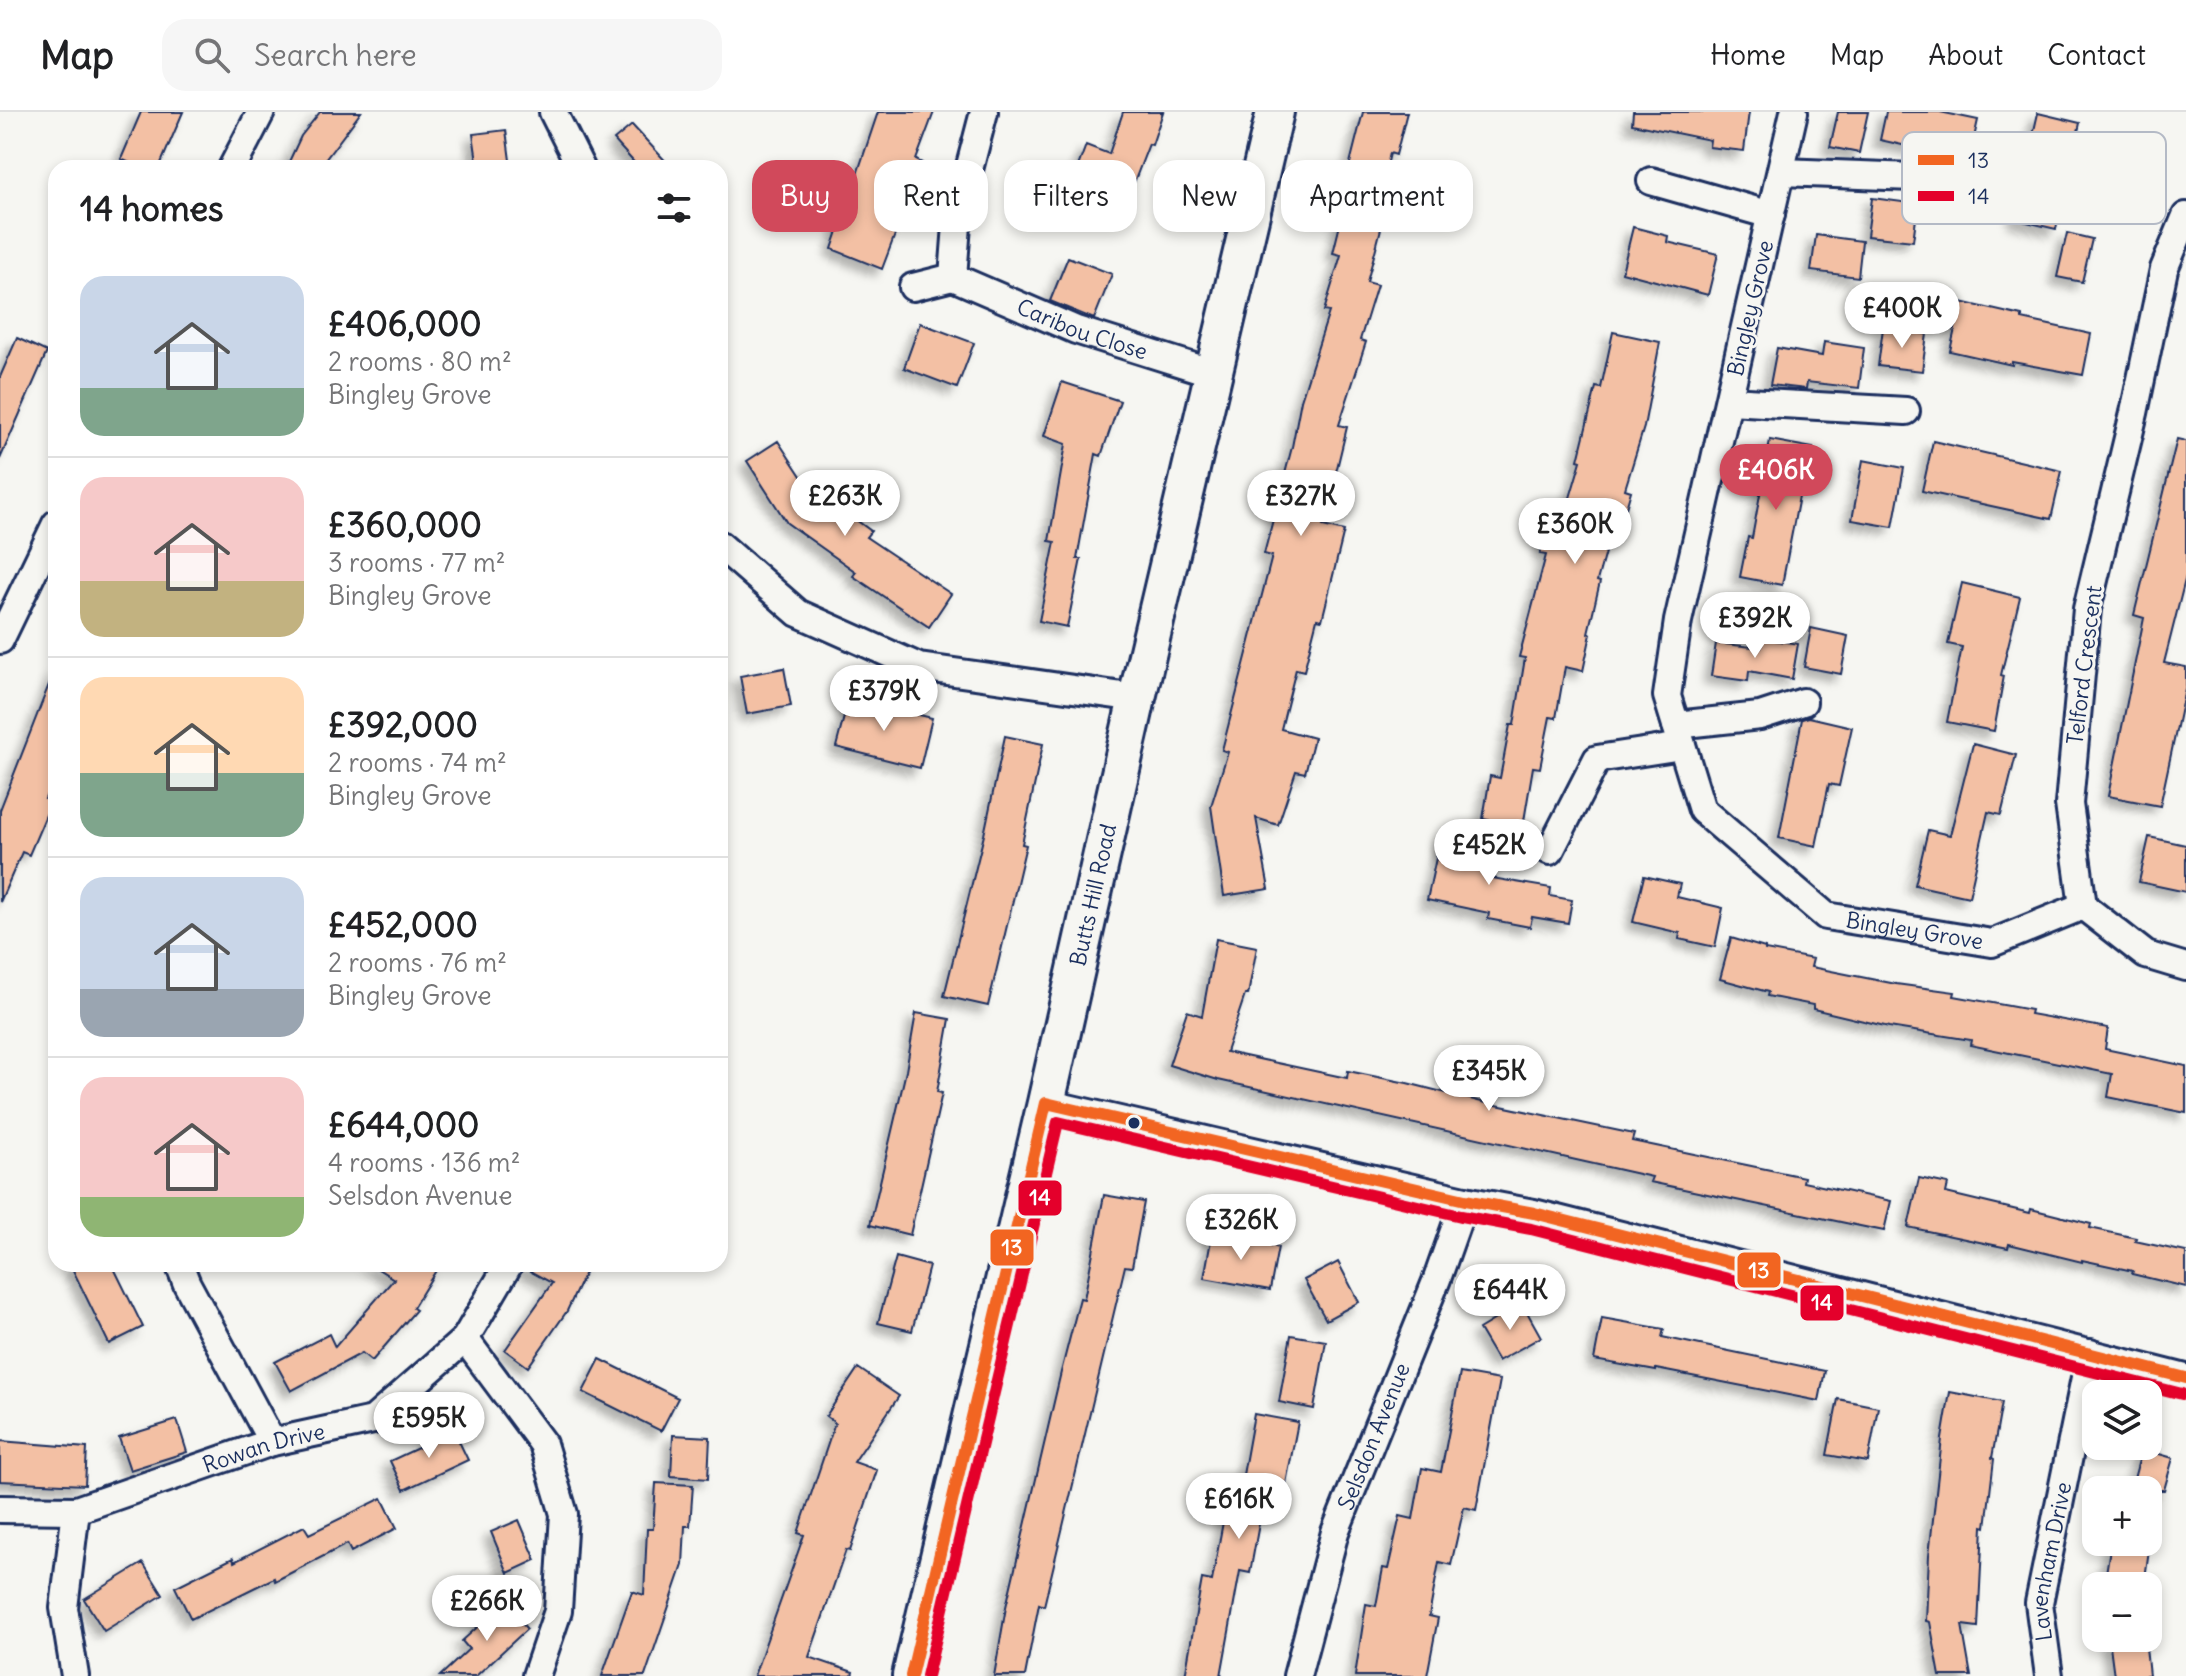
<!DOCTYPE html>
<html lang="en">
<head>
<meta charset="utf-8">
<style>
	:root { --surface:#fff; --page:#f6f6f6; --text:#202124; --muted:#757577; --line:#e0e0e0; --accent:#d1495b }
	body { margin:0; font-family:Delius,sans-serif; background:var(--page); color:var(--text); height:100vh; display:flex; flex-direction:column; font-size:30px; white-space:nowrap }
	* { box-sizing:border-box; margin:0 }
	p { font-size:26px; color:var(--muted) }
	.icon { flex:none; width:44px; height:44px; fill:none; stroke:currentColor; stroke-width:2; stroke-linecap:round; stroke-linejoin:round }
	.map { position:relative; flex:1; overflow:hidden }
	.details { position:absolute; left:48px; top:48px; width:680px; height:1112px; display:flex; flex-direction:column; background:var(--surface); border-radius:24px; box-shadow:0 4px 12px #0003 }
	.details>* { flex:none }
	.top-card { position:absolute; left:752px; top:48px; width:760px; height:72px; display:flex; gap:16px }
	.tools { position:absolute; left:2082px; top:1268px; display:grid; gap:16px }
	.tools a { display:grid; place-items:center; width:80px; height:80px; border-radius:16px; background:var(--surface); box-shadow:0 4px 12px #0003; font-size:40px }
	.price { position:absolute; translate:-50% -68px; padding:0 18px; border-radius:28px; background:#fff; color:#222; font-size:26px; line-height:52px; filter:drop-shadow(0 2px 4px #0008) }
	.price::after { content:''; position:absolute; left:50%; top:48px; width:24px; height:18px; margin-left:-12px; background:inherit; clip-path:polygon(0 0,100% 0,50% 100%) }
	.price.current { background:var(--accent); color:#fff }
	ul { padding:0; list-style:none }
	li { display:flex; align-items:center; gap:24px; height:200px; padding:0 32px }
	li+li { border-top:2px solid var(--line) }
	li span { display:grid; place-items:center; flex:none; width:224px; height:160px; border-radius:24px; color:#555 }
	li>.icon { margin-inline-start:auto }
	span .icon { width:96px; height:96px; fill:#fffc; stroke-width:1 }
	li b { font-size:34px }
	h2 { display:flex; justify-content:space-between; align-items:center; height:96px; padding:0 32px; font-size:34px }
	.chip { padding:0 28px; border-radius:24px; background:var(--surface); box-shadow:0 4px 12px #0003; font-size:28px; line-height:72px }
	.chip.current { background:var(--accent); color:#fff }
	header { display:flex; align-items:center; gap:48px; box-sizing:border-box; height:112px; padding:0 40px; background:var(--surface); border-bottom:2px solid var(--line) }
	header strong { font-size:38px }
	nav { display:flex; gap:44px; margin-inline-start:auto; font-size:28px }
	.search { width:560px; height:72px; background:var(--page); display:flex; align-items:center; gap:20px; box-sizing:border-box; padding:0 28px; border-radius:24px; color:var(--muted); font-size:30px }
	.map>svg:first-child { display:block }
	.building { fill:#f3c0a4; stroke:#1b2f5e; stroke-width:2; filter:url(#shadow) }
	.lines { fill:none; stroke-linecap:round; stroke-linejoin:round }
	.street-casing { stroke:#1b2f5e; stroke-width:32 }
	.secondary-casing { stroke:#1b2f5e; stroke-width:42 }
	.street { stroke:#f6f6f2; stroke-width:26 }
	.secondary { stroke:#f6f6f2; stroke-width:36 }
	.bus-1-casing { stroke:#f6f6f2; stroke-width:18 }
	.bus-2-casing { stroke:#f6f6f2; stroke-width:18 }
	.bus-1 { stroke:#f26521; stroke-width:12 }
	.bus-2 { stroke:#e4002b; stroke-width:12 }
	.bus-dot { fill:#1b2f5e; stroke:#f6f6f2; stroke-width:3 }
	.labels { text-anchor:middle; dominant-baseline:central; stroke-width:6; stroke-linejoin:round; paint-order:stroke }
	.street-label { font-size:22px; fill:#1b2f5e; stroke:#f6f6f2 }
	.key { fill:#f6f6f2; stroke:#b4bac6; stroke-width:2 }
	.key-label { font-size:22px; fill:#1b2f5e }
	.line-badge { stroke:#f6f6f2; stroke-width:3 }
	.badge-label { font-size:22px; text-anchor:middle; font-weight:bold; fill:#fff }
</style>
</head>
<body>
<header>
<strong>Map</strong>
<div class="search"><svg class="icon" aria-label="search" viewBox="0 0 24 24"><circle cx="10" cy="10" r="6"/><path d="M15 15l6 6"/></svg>Search here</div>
<nav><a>Home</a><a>Map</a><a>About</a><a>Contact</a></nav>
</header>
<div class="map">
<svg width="2186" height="1564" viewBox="0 0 2186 1564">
	<defs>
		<filter id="shadow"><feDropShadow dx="-7" dy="7" stdDeviation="4" flood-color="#0004"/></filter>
	</defs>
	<rect width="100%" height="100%" fill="#f6f6f2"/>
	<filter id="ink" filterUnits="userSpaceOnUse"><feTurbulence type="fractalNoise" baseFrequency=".0125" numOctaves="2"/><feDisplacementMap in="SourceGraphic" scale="16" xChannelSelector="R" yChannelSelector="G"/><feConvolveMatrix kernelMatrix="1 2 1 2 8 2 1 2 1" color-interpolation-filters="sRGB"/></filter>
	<g filter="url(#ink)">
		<path class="building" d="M141,0h42l-24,56h-18l-20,-9z
			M320,0h41l-42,56h-33l15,-32z
			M878,0h56l-18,48 6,3 -40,106 -50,-20z
			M1123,0h40l-11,33 -3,-1 -26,67 -54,-20 17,-46 23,9z
			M1363,0h44l-11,43 -6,-2 -16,70 8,2 -15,57 10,3 -17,55 6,2 -27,83 8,2 -24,99 21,5 -22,89 -5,-1 -13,52 -8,-2 -15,60 33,9 -9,35 -9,-2 -18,54 -22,-7 13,71 -45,7 -13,-90 17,-54 -6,-2 50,-194 -8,-2 28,-107 9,-47 28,-88 -5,-1 17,-56 -8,-2 15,-61 -5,-1z
			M1633,0h116l-5,39 -35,-4 1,-7 -78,-16z
			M1838,0h30l-9,41 -29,-6z
			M1886,0h54l38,8 -9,40 -89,-20z
			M2038,1l42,10 -24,106 -42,-10z
			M632,13l40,43h-33l-25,-28z
			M506,18l5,38h-33l-5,-34z
			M1872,86l46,6 -5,37 -46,-5z
			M1633,115l35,9 -1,6 51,12 -10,41 -86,-23z
			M2067,121l25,6 -10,43 -25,-5z
			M1816,123l46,6 -4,36 -47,-6z
			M1068,145l44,17 -18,45 -44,-18z
			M1961,190l61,14v3l69,15 -8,41 -71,-13v3l-62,-14z
			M920,211l54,20 -17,45 -53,-20z
			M1883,216l44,6 -5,37 -44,-5z
			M1613,220l47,10 -16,85 -19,62 6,2 -9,31 -8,-2 -17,61 3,1 -12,51 3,1 -8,37 -18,-4 -9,51 -6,-1 -10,51 -7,-1 -10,60 -40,-8 7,-43 10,2 10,-53h4l11,-67 -6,-1 27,-102 -6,-1 11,-40 13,4 17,-57 -3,-1 18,-73 5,1z
			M17,226l30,14 -47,107v-82z
			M1824,230l40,6 -5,40 -52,-6 -1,7 -36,-4 7,-37 45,8z
			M1062,270l58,19 -19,55 -5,-2 -19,105h4l-14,68 -28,-6 16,-79 -6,-1 17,-97 -22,-8z
			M2177,327l9,2v135l-22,87 22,4v17l-26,122 -52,-10 36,-178 -10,-3z
			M1770,328l43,8 -7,39 -5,-1 -19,99 -42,-8 8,-40 4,1z
			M778,329l27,41 66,49 -5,6 85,57 -22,33 -76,-51 3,-4 -69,-49 -40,-62z
			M1933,329l129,30 -11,48 -129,-28z
			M1863,348l41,8 -11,59 -41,-7z
			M1962,471l58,14 -19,78 3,1 -10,55 -47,-9 15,-75 -14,-3z
			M1811,516l37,8 -7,38 -37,-7z
			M1763,526l35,6 -6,35 -43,-8 -1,10 -37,-5 5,-33 45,5z
			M784,556l7,38 -44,8 -7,-38z
			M55,557l1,103 -11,27 7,2 -23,54 -7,-3 -22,50v-92z
			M849,586l83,20 -12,50 -84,-21z
			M1809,605l43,10 -13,59 -10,-2 -13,62 -37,-8 23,-119z
			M1005,624l38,8 -21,100 4,1 -38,161 -44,-10 40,-161z
			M1973,632l43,11 -15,60 -13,-3 -19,85 -54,-12 13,-55 22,5z
			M1441,723l51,11 -6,31 65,11 -1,8 22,4 -4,23 -36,-6 -2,10 -42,-8 1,-6 -62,-13z
			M2149,725l37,8v47l-47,-10z
			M1644,764l36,8 -3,13 46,11 -8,39 -36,-8 1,-6 -47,-11z
			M1731,826l34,10v2l48,9 -2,8 85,17 59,8 -1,4 77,14 -1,4 78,14 -3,21 81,17v47l-78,-16 4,-23 -142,-29 1,-5 -82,-13 -76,-18v-4l-46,-9 1,-4 -48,-13z
			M1216,827l41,8 -9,48h-3l-19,57 121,26 1,-7 59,12 75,19 152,32 -2,7 172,36 -1,5 88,19 -7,30 -234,-49 2,-5 -434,-97 -49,-15 18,-54 15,5z
			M916,901l34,6 -13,73 5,1 -32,142 -40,-10 36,-154z
			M1919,1066l29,6 -2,9 84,20 1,-4 60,15 -1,4 46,10 -1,3 51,11v35l-54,-13 1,-3 -51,-11v2l-73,-18 -1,4 -100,-21z
			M1104,1083l40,7 -12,65 -7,-1 -81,340 -5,-2 -14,72h-31l12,-69 55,-235 19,-74 4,1z
			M1212,1123l66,12 -8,43 -66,-12z
			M896,1145l33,9 -17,65 -34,-8z
			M1338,1150l21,40 -33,18 -22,-40z
			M70,1152h42l31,63 -34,17z
			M370,1152h70l-27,44 3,2 -44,51 -10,-8 -71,38 -16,-29 54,-28 6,13 59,-68z
			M525,1152h64l-22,47 -39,56 -23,-17 47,-67 -28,-15z
			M1522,1191l19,34 -43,24 -19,-32z
			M1602,1206l62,11 -2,8 163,34 -6,30 -163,-32v2l-62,-11z
			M1291,1223l35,6 -12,68 -35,-7z
			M600,1247l78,39 -17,33 -78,-39z
			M858,1256l41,28 -45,66 23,8 -27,81 -4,-1 -37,107 44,15 -1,4h-98l50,-141 -6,-2 37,-110 -9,-7z
			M1460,1261l40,7 -24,130 -12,-3 -13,58 -12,-3 -10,54 9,2 -11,58h-72l11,-72 10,2 7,-38 5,1 12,-53 13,3 9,-51 19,4z
			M1950,1280l52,10 -10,56 2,1 -8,68 -3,-1 -5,101 -16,-2 9,51h-31l-10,-54 -4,-1 3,-66 13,-116z
			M1838,1287l40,8 -10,55 -41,-7z
			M1254,1302l44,8 -14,72 -19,-3 -15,82 -10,-2 -19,105h-36l17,-97 10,2 16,-86 11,2z
			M177,1308l10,32 -57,18 -11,-32z
			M454,1319l14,29 -64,30 -14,-29z
			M673,1323l37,2 -2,42 -37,-3z
			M0,1329l87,7 -2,37 -85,-4z
			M2142,1337l31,9 -9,32h-33z
			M656,1371l37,2 -3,41h-5l-2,39 -38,111h-43l30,-85 12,4 3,-66h6z
			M382,1386l15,30 -46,24 -4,-8 -72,37 -1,-3 -83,41 -16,-32 58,-29 1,4 70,-36 5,8z
			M519,1408l17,40 -28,13 -17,-41z
			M2111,1430h39l-6,44h-40z
			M143,1451l20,32 -59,36 -20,-32z
			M504,1491l23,26 -51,47h-36l29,-27 -7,-8z
			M2109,1526h36l4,38h-35z"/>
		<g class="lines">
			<g class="street-casing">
				<g id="street">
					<path d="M553,0l28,56"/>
					<path id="s1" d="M984,0l-26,100 -5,65 123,53 137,43"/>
					<path id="s2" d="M1794,0l-116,509 -11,75 35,114 124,106 166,27 91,-37"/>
					<path d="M232,56l29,-56"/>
					<path d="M1781,60l159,6"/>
					<path d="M1651,69l120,34"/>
					<path d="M2186,104l-22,53 -30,144 -47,196 -18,195 14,102 63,49 40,12"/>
					<path d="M913,175l40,-10"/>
					<path d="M1729,289l177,10"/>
					<path d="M720,433l78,68 121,54 218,31"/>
					<path d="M0,528l56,-116"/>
					<path d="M1676,613l84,-9 43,-14"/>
					<path d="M1550,739l47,-92 85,-13"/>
					<path d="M1046,991l419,97 69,13 652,165"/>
					<path d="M179,1152l8,20 85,158"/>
					<path d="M465,1227l78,105 21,70 -6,97 -22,65"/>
					<path id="s3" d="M0,1397l76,1 196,-68 101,-22 92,-81 44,-75"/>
					<path d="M75,1564l-11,-68 12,-98"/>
					<path id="s4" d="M1297,1564l38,-144 102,-253 28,-79"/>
					<path id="s5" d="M2049,1564l-10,-73 51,-250"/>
				</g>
			</g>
			<g class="secondary-casing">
				<g id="secondary">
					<path id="s6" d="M911,1564l135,-573 91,-405 138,-586"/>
				</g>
			</g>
			<use href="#street" class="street"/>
			<use href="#secondary" class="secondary"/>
			<g class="bus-1-casing">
				<path id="bus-1" d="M911,1564l135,-573 419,97 69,13 652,165"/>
			</g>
			<g class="bus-2-casing">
				<path id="bus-2" d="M927,1564l131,-554 403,94 70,13 651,165"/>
			</g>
			<use href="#bus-1" class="bus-1"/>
			<use href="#bus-2" class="bus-2"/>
		</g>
	</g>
	<circle class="bus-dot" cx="1134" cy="1011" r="7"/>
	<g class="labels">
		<g class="street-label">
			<text transform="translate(1750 196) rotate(-77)">Bingley Grove</text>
			<text stroke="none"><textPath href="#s1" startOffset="308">Caribou Close</textPath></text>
			<text transform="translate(2084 553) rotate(-83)">Telford Crescent</text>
			<text stroke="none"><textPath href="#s6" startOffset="802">Butts Hill Road</textPath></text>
			<text stroke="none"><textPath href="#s2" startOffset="970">Bingley Grove</textPath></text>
			<text stroke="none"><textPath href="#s4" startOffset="252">Selsdon Avenue</textPath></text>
			<text stroke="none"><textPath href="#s3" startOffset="274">Rowan Drive</textPath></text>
			<text stroke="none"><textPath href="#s5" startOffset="116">Lavenham Drive</textPath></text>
		</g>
	</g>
	<rect x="1902" y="20" width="264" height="92" rx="12" class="key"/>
	<rect x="1918" y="43" width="36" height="10" fill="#f26521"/>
	<rect x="1918" y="79" width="36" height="10" fill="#e4002b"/>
	<g class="key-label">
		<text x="1968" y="56">13</text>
		<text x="1968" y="92">14</text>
	</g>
	<g class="line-badge">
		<rect x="1017" y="1067" width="46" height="38" rx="8" fill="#e4002b"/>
		<rect x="989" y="1116" width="46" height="39" rx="8" fill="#f26521"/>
		<rect x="1736" y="1139" width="46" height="38" rx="8" fill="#f26521"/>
		<rect x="1799" y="1172" width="46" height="38" rx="8" fill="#e4002b"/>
	</g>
	<g class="badge-label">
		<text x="1040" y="1093">14</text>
		<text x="1012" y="1143">13</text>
		<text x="1759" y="1166">13</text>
		<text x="1822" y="1198">14</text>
	</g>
</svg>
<div class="tools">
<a><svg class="icon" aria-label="layers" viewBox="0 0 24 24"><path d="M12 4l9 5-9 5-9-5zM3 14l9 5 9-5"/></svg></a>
<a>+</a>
<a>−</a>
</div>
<b class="price" style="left:1902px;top:238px">£400K</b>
<b class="price current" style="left:1776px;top:400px">£406K</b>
<b class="price" style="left:845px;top:426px">£263K</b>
<b class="price" style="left:1301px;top:426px">£327K</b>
<b class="price" style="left:1575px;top:454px">£360K</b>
<b class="price" style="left:1755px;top:548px">£392K</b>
<b class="price" style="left:884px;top:621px">£379K</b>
<b class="price" style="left:1489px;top:775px">£452K</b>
<b class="price" style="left:1489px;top:1001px">£345K</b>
<b class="price" style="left:1241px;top:1150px">£326K</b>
<b class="price" style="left:1510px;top:1220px">£644K</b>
<b class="price" style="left:429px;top:1348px">£595K</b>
<b class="price" style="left:1239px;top:1429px">£616K</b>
<b class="price" style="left:487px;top:1531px">£266K</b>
<div class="top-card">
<a class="chip current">Buy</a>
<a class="chip">Rent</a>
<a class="chip">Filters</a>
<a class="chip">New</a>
<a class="chip">Apartment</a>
</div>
<section class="details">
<h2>14 homes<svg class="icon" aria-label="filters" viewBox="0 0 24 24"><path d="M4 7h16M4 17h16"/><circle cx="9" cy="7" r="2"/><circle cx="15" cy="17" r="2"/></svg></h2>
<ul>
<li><span style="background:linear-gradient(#c9d6e8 70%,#7fa58c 0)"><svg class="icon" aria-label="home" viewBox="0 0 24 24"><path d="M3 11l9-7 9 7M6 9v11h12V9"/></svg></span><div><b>£406,000</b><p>2 rooms · 80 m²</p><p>Bingley Grove</p></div></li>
<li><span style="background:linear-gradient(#f6c9c9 65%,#c2b280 0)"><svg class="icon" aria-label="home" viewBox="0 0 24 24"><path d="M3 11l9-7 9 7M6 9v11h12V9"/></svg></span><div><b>£360,000</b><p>3 rooms · 77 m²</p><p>Bingley Grove</p></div></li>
<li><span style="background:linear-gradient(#ffd9b3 60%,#7fa58c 0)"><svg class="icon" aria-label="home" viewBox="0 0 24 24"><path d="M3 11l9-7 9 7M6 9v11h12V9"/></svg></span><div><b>£392,000</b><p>2 rooms · 74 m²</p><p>Bingley Grove</p></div></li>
<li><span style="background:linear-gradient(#c9d6e8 70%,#9aa5b1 0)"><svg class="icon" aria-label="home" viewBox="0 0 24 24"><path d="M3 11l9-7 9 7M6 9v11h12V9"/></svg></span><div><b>£452,000</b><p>2 rooms · 76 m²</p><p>Bingley Grove</p></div></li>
<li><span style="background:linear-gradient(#f6c9c9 75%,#8fb573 0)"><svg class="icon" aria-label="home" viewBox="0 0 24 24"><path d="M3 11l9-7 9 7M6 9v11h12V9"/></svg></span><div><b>£644,000</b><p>4 rooms · 136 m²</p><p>Selsdon Avenue</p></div></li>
</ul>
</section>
</div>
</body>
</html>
